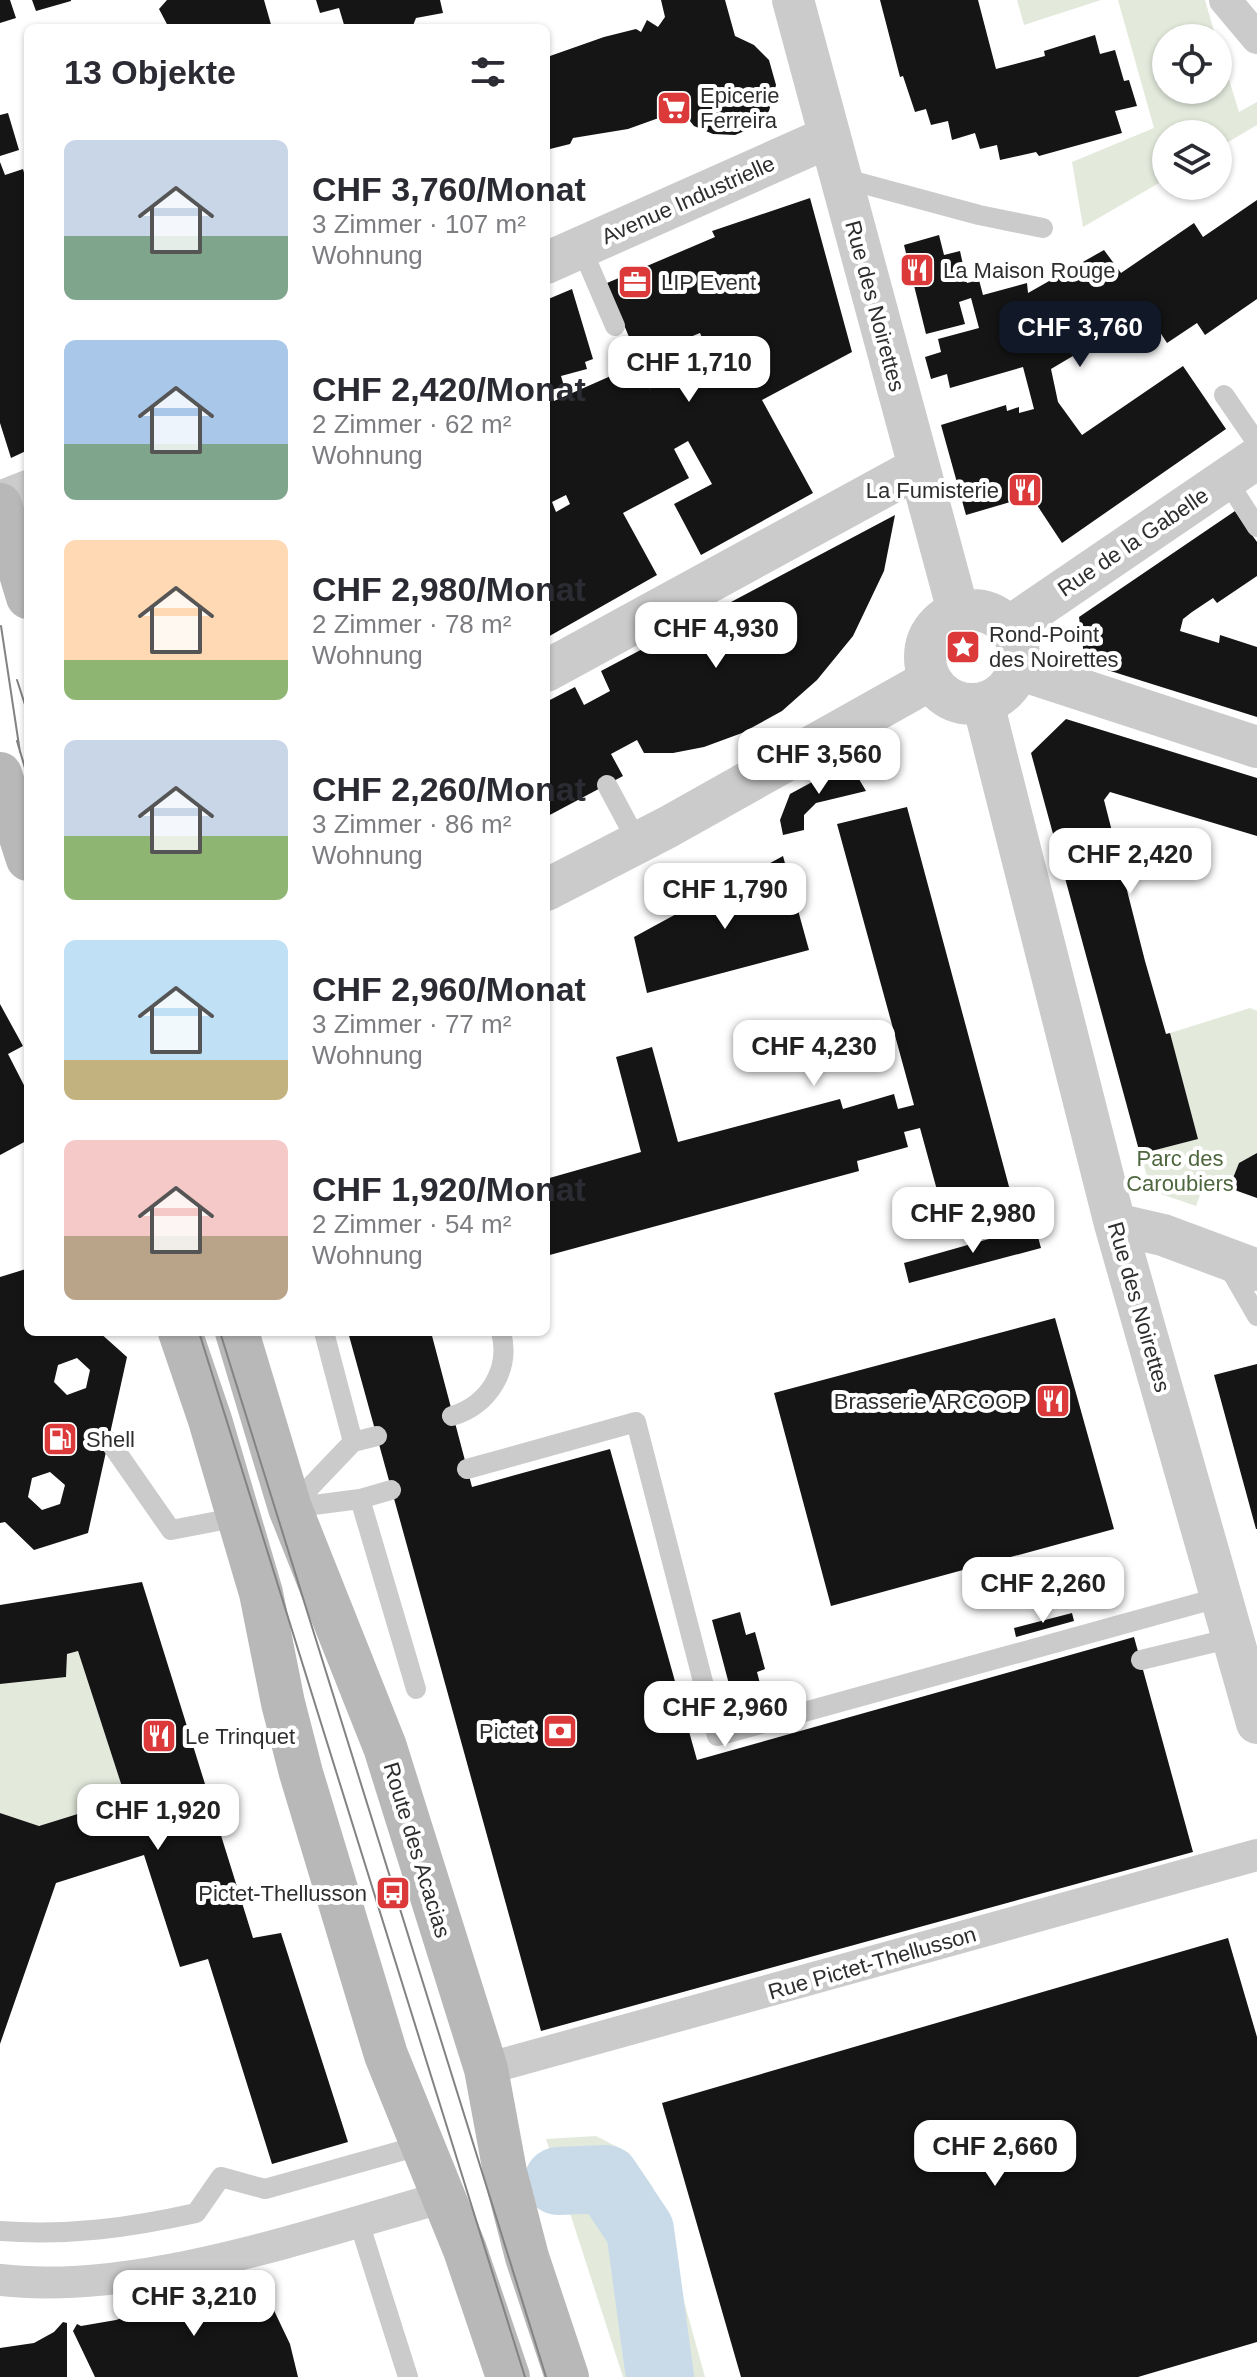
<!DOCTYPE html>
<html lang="de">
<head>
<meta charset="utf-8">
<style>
	:root { --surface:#fff; --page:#f2f2f3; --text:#2b2b33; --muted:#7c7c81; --accent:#111827 }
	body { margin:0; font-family:Helvetica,sans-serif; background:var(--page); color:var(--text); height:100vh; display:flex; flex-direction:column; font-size:30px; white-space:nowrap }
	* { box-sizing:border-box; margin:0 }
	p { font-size:26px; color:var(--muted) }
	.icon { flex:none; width:44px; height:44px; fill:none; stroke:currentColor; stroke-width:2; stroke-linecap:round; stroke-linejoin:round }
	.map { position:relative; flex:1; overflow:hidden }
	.panel { position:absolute; left:24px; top:24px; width:526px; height:1312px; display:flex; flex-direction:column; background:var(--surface); border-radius:12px; box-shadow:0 2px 6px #0004 }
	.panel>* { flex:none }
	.fabs { position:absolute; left:1152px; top:24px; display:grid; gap:16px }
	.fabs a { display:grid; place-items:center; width:80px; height:80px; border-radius:50%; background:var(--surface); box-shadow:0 2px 6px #0004; font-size:40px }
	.price { position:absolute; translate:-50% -68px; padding:0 18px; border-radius:16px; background:#fff; color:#222; font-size:26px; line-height:52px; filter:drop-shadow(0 2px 4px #0008) }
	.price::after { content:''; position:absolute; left:50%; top:48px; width:24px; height:18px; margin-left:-12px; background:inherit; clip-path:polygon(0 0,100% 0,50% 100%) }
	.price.active { background:var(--accent); color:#fff }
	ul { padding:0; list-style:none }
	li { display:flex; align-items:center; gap:24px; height:200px; padding:0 40px }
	li span { display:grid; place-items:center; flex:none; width:224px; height:160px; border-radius:12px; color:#555 }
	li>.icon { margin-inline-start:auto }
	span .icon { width:96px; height:96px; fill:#fffc; stroke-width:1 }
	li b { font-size:34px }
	h2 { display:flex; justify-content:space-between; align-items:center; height:96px; padding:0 40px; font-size:34px }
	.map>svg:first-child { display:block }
	.green { fill:#e3eadc }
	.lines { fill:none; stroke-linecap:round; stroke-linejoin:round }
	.river { stroke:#c9dbe9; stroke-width:68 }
	.building { fill:#151515; fill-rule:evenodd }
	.service { stroke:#cbcbcb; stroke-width:20 }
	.pedestrian { stroke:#cbcbcb; stroke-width:32 }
	.minor { stroke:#cbcbcb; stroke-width:42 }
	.secondary { stroke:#b8b8b8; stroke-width:44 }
	.tram { stroke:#838383; stroke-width:2 }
	.labels { text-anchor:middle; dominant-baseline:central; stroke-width:8; stroke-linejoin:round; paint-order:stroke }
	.poi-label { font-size:22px; fill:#2e2e2e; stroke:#fff; text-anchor:start }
	.street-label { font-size:22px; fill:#2e2e2e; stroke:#fff }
	.park-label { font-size:22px; fill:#4e673e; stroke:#fff }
</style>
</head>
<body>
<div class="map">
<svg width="1257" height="2377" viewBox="0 0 1257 2377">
	<rect width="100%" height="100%" fill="#fff"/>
	<path class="green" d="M1017,0h84l-77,25z
		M1118,0h87l11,38h-50v52h52v-46l21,68 18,-10v23l-39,23v-14h-52v45l-83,48 -11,-65 82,-34z
		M1250,1008l7,3v142l-18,10 -10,25 -23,-9 -10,27 -44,-15 -12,-37 57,-15 -27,-106z
		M78,1651l48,148 -87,27 -39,-13v-129l66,-7 1,-23z
		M596,2136l33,17 23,33 53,191h-82l-77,-238z"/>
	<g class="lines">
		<path class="river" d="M558,2181l48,-2 34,51 20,147"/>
	</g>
	<path class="building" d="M0,0h10l6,18 -16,5z
		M32,0h39v1l-35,10z
		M167,0h97l8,28h-103l-10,-19z
		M316,0h124l3,13 -27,5 -4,10h-67l-6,-20 -19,5z
		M661,0h64l10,36 19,9 15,15 7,25 -7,26 -15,16 -19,8 -22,-1 -19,-8 -13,-16 -53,19 -55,9 -3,6 -24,6v-98l4,4 54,-19 32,-8 5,3 6,-12 11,7 7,-10z
		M880,0h98l18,69 49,-13 -1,-5 51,-16 5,19 15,-4 9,31 5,-1 8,26 -22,5 7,22 -83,23 -3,-4 -36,8 -3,-15 -17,4 -5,-16 -23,7 -4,-19 -17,4 -5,-16 -11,3 -12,-36 -3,1z
		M8,113l11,37 -19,6v-41z
		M0,162l5,13 18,-6 5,18v263l-17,8 -11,-35z
		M810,198l42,154 -90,48 51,93 -112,62 -27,-51 38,-20 -24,-43 -14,8 15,29 -66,35 34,62 -111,63v-241l6,-3 2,7 84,-37 13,27 -44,-108 108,-46 -3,-6zM700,333l13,31 -43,19 -14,-32zM566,495l4,9 -14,8 -4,-10z
		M1257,200v99l-52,36 -8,-12 -30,20 -20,-31 -96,57 7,33 24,33 101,-69 43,63 -164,114 -31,-47 -65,19 -25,-90 65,-20 1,6 12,-4v6l15,-4 -11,-42 -73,21 -3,-14 -16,5 -6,-22 16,-5 -3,-13 41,-11 -8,-30 -12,4 6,22 -39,10 -22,-89 35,-10 5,20 16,-4 7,32 12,-3 4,15 44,-12 1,10 76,-43 17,23 73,-50 9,14z
		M572,289l21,70 -8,3 2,7 -26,7 3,10 -18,6v-92z
		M1235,511l22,31v34l-40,27 -4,-5 -21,14 -9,7 -3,12 39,12 1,-8 37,12v70l-172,-54 -6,-46z
		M895,515l-11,56 -31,65 -36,44 -35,31 -40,22 -38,14 -31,6h-29l-7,-13 -26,14 12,22 -77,41v-115l29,-15 9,18 26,-14 -9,-20z
		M1066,719l191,59v58l-147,-44 -6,8 41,161 21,73 4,-1 28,106 -58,15 -109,-401z
		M849,762l17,29 -50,12 -12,12v15l-21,5 -3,-15 10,-26z
		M907,807l104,387 -68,18 -23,-84 -16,4 4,15 -51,14 2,10 -313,85v-77l95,-27 -25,-95 36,-10 26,95 162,-43 3,10 51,-15 4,15 16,-4 -77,-281z
		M783,856l26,94 -162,43 -13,-56z
		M0,1004l23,42 -15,8 20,39v47l-28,15z
		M1257,1153v45l-28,-10 10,-25z
		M1035,1226l6,22 -132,35 -5,-20z
		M26,1269l2,63h71l28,25 -39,176 -54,17 -29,-28 -5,1v-246zM77,1358l13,12 -4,18 -19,7 -13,-13 4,-17zM50,1472l15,13 -5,19 -18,6 -14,-13 4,-19z
		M1055,1318l59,211 -283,77 -57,-213z
		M348,1332h83l41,155 138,-38 87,311 437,-123 59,215 -652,179z
		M1257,1364v165h-1l-42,-154z
		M142,1582l111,356 28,-5 67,209 -76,22 -64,-205 -28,8 -36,-112 -88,28 -56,161v-231l39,13 87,-27 -48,-148 -11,3 -1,23 -66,7v-79z
		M740,1612l6,23 9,-3 10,37 -8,3 6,23 -29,8 -22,-83z
		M1072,1613l2,8 -58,16 -2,-9z
		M1228,1938l29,99v305l-119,35h-397l-79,-274z
		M260,2275l7,3 2,22 21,44 8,33h-203l-22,-46 4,-7 4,2 35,-6 73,-24 57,-12z
		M63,2322l4,1v54h-67v-29l34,-5 20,-11z"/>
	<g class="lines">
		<path class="service" d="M842,178l137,37 64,13
			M581,247l34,79
			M1224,395l33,48
			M1226,479l31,48
			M607,785l31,58
			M1227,1264l30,52
			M324,1332l29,110
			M452,1416c37,-11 59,-47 49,-84
			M109,1441l62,89 68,-13
			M467,1469l169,-47 81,314 504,-139
			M360,1499l56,190
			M290,1508l63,-66 24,-6
			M290,1508l70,-9 31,-9
			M1141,1660l91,-22
			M359,2222l49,155
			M0,2231c68,5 129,-3 196,-18l25,-36 44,12 157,-44"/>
		<path class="pedestrian" d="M1225,0l32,38
			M486,2069l771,-214
			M0,2280c137,16 312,-46 444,-83"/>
		<path class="minor" d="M793,0l165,611
			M546,263l283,-126
			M0,502l28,-11
			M925 657a47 47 0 1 1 94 0a47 47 0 1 1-94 0Z
			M1009,627l248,-169
			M1018,669l239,78
			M546,671l372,-203
			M983,703l132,521 142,499
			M546,890l122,-63 262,-147
			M1115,1224l48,11 94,35"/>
		<path class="secondary" d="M0,505l28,92
			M0,774l28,85
			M180,1332l30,88 51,173 22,110 18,70 85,282 79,195 43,127
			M237,1332l53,176 95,239 101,322 19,103 22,85 40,120"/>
		<path class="tram" d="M1,626l19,126
			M17,680l11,34
			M17,741l11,37
			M199,1332l326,1045
			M220,1332l326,1045"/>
	</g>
	<defs>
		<g id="supermarket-square" transform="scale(1.8)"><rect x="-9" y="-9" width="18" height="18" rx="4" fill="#dc393a" stroke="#fff"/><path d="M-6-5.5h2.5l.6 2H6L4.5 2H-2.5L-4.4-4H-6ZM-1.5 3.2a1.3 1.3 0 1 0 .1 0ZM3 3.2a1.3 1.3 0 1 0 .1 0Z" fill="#fff"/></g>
		<g id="restaurant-square" transform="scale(1.8)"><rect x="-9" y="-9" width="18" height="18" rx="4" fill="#dc393a" stroke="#fff"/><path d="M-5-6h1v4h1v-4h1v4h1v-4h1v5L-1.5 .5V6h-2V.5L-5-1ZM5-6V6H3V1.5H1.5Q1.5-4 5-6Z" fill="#fff"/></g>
		<g id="office-square" transform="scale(1.8)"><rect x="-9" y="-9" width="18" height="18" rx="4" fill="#dc393a" stroke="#fff"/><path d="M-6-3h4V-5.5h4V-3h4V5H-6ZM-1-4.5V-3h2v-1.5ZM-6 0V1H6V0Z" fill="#fff"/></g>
		<g id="sight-square" transform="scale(1.8)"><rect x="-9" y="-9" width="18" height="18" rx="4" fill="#dc393a" stroke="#fff"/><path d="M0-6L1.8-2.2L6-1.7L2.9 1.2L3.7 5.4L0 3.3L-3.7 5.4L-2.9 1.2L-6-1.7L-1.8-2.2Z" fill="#fff"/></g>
		<g id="fuel-square" transform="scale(1.8)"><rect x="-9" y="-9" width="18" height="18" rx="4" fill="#dc393a" stroke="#fff"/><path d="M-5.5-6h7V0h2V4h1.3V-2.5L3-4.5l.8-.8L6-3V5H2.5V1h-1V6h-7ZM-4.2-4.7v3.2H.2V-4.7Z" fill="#fff"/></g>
		<g id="bank-square" transform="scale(1.8)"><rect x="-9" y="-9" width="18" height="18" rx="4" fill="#dc393a" stroke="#fff"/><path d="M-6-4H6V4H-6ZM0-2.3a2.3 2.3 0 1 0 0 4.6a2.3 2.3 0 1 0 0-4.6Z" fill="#fff"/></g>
		<g id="bus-square" transform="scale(1.8)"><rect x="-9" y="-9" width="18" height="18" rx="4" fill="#dc393a" stroke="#fff"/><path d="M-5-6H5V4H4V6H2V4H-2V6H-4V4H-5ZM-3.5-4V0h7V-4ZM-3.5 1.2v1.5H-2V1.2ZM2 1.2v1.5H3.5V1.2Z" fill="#fff"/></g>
	</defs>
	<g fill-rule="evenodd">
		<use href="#supermarket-square" x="674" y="108"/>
		<use href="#restaurant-square" x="917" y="270"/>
		<use href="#office-square" x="635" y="282"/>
		<use href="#restaurant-square" x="1025" y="490"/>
		<use href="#sight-square" x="963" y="647"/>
		<use href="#restaurant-square" x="1053" y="1401"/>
		<use href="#fuel-square" x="60" y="1439"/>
		<use href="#bank-square" x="560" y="1731"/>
		<use href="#restaurant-square" x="159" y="1736"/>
		<use href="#bus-square" x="393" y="1893"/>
	</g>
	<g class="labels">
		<g class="poi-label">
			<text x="700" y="95">Epicerie<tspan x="700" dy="25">Ferreira</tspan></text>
			<text x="943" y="270">La Maison Rouge</text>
			<text x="661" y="282">LIP Event</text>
			<text x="999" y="490" text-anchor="end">La Fumisterie</text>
			<text x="989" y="634">Rond-Point<tspan x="989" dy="25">des Noirettes</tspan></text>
			<text x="1027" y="1401" text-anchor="end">Brasserie ARCOOP</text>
			<text x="86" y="1439">Shell</text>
			<text x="534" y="1731" text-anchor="end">Pictet</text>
			<text x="185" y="1736">Le Trinquet</text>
			<text x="367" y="1893" text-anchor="end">Pictet-Thellusson</text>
		</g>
		<g class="street-label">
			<text transform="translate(688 200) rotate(-24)">Avenue Industrielle</text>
			<text transform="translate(875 306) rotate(75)">Rue des Noirettes</text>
			<text transform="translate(1133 542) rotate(-34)">Rue de la Gabelle</text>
			<text transform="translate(1139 1307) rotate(74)">Rue des Noirettes</text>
			<text transform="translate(417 1850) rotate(73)">Route des Acacias</text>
			<text transform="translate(872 1963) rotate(-16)">Rue Pictet-Thellusson</text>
		</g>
		<g class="park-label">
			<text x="1180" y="1158">Parc des<tspan x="1180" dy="25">Caroubiers</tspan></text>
		</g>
	</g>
</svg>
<div class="fabs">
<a><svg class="icon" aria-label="locate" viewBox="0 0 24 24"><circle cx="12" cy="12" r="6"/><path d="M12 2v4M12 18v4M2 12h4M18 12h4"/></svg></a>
<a><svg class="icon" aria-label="layers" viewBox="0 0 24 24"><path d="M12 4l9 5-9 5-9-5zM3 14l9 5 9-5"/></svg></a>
</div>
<b class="price active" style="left:1080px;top:369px">CHF 3,760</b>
<b class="price" style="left:689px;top:404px">CHF 1,710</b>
<b class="price" style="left:716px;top:670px">CHF 4,930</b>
<b class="price" style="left:819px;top:796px">CHF 3,560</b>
<b class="price" style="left:1130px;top:896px">CHF 2,420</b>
<b class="price" style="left:725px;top:931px">CHF 1,790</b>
<b class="price" style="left:814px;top:1088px">CHF 4,230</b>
<b class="price" style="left:973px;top:1255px">CHF 2,980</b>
<b class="price" style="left:1043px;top:1625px">CHF 2,260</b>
<b class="price" style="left:725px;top:1749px">CHF 2,960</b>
<b class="price" style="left:158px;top:1852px">CHF 1,920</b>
<b class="price" style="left:995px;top:2188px">CHF 2,660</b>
<b class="price" style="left:194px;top:2338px">CHF 3,210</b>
<section class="panel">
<h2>13 Objekte<svg class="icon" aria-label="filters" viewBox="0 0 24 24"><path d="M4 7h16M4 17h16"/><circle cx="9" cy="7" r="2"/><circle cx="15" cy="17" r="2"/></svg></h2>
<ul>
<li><span style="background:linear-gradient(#c9d6e8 60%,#7fa58c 0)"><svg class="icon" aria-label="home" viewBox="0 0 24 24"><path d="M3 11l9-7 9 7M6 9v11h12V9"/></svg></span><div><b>CHF 3,760/Monat</b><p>3 Zimmer · 107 m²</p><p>Wohnung</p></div></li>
<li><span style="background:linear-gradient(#a9c7e8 65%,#7fa58c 0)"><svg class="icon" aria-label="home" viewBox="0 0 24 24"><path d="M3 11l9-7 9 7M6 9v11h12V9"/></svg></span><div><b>CHF 2,420/Monat</b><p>2 Zimmer · 62 m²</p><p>Wohnung</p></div></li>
<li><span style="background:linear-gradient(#ffd9b3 75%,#8fb573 0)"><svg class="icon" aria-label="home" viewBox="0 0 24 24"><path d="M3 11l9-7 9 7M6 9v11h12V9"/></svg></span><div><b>CHF 2,980/Monat</b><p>2 Zimmer · 78 m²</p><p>Wohnung</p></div></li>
<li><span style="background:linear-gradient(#c9d6e8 60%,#8fb573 0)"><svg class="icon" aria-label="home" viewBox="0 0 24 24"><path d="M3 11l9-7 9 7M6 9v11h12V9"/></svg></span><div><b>CHF 2,260/Monat</b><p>3 Zimmer · 86 m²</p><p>Wohnung</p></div></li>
<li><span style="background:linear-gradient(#bfe0f5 75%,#c2b280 0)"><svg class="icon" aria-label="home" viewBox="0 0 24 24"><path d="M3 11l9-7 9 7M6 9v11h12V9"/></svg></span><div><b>CHF 2,960/Monat</b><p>3 Zimmer · 77 m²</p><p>Wohnung</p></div></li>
<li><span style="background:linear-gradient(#f6c9c9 60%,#b9a48a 0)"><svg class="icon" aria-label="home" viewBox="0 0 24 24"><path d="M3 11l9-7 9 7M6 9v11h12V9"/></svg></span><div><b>CHF 1,920/Monat</b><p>2 Zimmer · 54 m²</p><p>Wohnung</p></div></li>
</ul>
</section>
</div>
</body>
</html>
